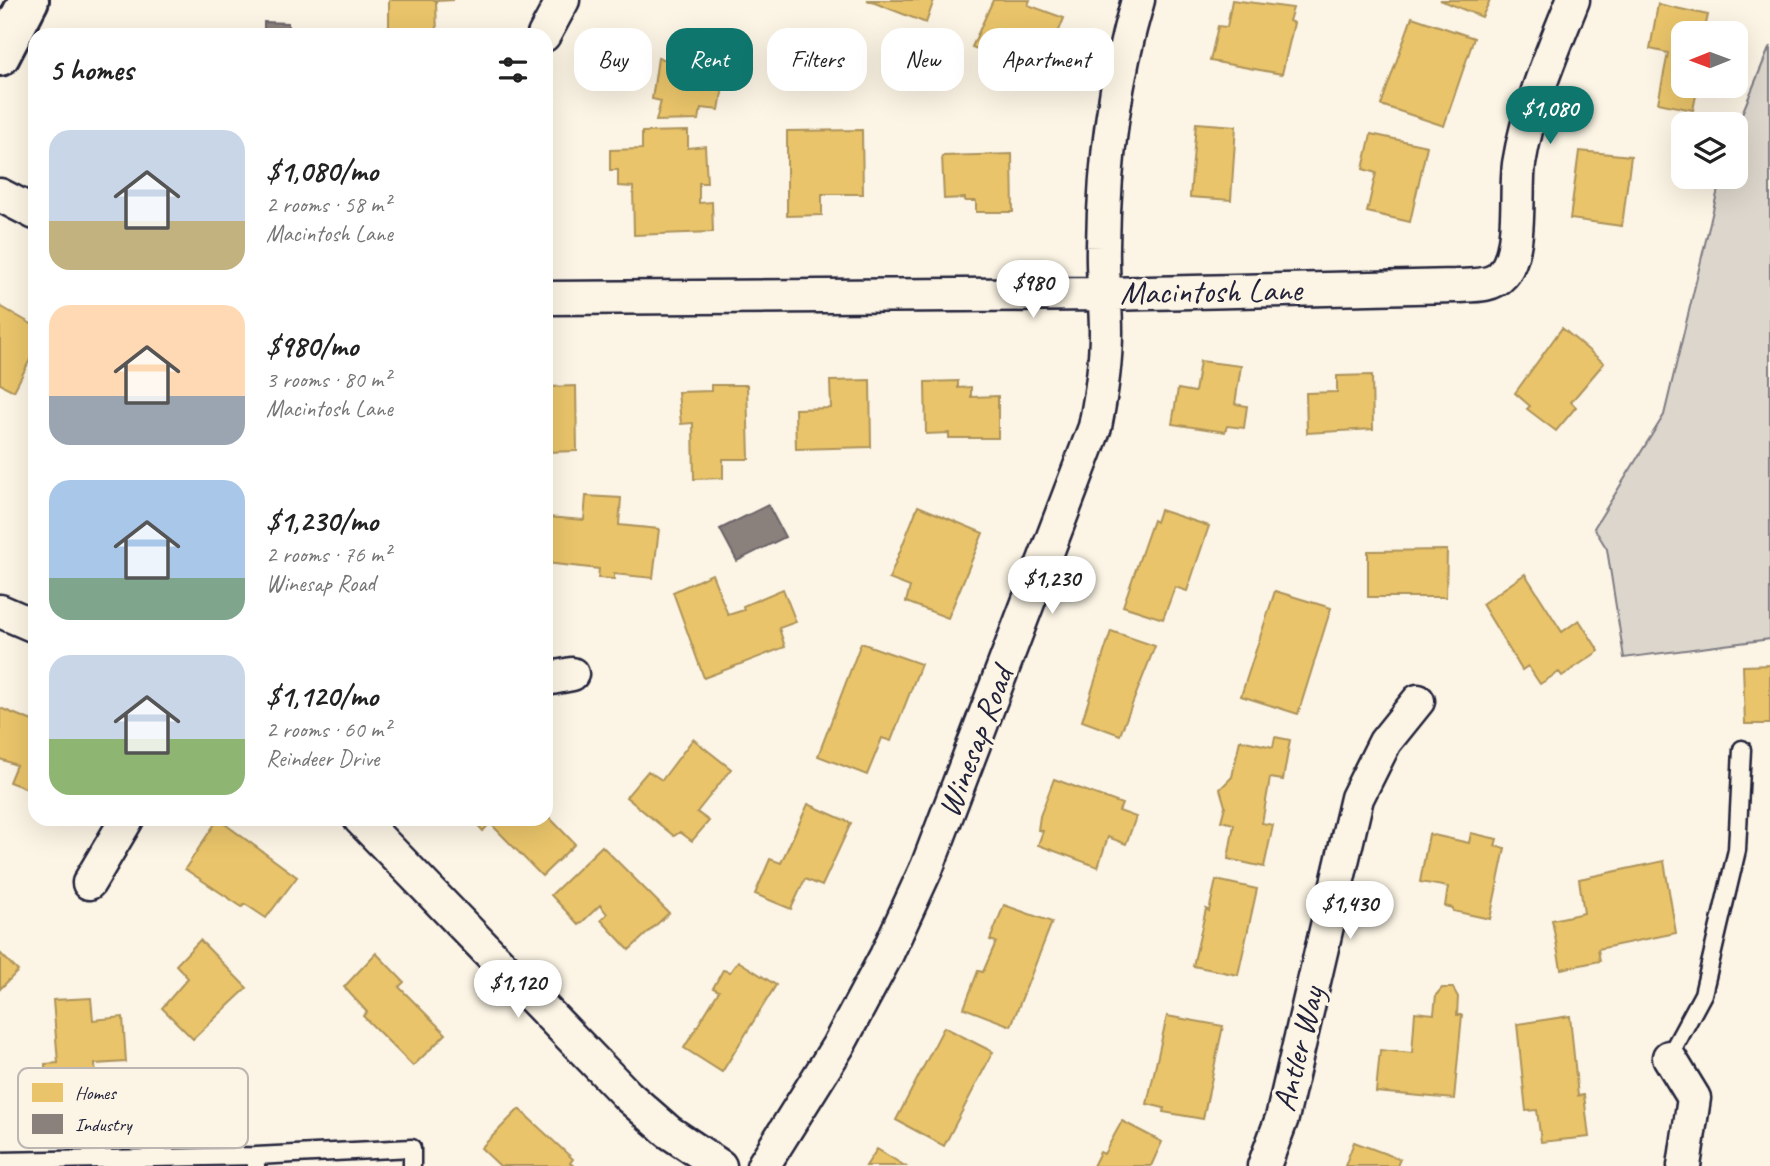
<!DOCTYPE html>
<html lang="en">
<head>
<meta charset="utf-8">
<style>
	:root { --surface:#fff; --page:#f6f6f6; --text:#222; --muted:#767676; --accent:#0f766e }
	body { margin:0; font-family:Caveat,sans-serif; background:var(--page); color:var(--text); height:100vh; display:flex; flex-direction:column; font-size:26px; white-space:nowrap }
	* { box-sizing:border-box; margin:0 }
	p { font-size:23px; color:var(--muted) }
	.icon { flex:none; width:38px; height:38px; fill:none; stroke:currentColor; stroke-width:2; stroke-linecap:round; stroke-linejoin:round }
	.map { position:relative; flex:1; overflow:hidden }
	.drawer { position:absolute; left:28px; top:28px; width:525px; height:798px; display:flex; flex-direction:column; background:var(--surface); border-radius:21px; box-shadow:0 7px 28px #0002 }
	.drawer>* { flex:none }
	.top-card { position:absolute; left:574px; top:28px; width:665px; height:63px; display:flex; gap:14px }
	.needle { width:46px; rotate:269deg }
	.controls { position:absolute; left:1671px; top:21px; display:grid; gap:14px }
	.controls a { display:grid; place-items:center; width:77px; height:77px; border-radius:14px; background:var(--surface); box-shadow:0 7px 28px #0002; font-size:35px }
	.price { position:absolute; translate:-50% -60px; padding:0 16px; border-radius:24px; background:#fff; color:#222; font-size:23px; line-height:46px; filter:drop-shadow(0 2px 4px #0008) }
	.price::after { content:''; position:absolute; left:50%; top:42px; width:21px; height:16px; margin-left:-10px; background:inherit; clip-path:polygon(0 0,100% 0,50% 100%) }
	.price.on { background:var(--accent); color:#fff }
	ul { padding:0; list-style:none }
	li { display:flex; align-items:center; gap:21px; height:175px; padding:0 21px }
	li span { display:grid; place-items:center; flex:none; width:196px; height:140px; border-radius:21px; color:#555 }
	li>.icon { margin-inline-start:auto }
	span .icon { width:84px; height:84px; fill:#fffc; stroke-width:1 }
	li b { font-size:30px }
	h2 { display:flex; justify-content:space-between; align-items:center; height:84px; padding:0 21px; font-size:30px }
	.pill { padding:0 24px; border-radius:21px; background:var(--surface); box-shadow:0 7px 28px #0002; font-size:24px; line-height:63px }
	.pill.on { background:var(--accent); color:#fff }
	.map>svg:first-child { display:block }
	.green { fill:#dcd6cc; stroke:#7f7c84; stroke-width:2 }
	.homes { fill:#e9c46a; stroke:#ad935c; stroke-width:2 }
	.industry { fill:#8a817c; stroke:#6b6468; stroke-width:2 }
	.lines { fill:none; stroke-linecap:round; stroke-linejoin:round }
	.service-casing { stroke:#22223b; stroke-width:21 }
	.minor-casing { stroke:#22223b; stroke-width:37 }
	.secondary-casing { stroke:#22223b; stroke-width:44 }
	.service { stroke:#fcf5e5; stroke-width:16 }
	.minor { stroke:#fcf5e5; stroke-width:32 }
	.secondary { stroke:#fcf5e5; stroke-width:38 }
	.labels { text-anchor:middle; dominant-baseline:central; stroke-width:7; stroke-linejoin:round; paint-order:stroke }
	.street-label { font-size:33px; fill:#22223b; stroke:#fcf5e5 }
	.key { fill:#fcf5e5; stroke:#bbb6b2; stroke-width:2 }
	.key-label { font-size:19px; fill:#22223b }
</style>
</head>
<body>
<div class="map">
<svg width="1770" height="1166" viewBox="0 0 1770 1166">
	<rect width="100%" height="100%" fill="#fcf5e5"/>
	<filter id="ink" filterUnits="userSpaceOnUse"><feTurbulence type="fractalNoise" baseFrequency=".0143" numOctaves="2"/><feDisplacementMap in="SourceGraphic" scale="14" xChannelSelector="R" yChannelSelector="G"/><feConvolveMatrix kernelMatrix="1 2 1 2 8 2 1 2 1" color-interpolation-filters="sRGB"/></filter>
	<g filter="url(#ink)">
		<path class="green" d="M1770,46v593l-146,19 -17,-109 -13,-21 70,-113 57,-238h15v-49z"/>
		<path class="homes" d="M389,0h65l-18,1 1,34h-48z
			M867,0h67l-8,23z
			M993,0h37l-2,5 36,13 -19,48 -45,-19 -2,10 -26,-10z
			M1232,0l61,8 -4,13 5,2 -12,51 -72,-13 8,-35 9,1z
			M1440,0h50l-8,17z
			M1658,4l50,11 -4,18h-20v53h14l-5,24 -35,-7 10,-50 -18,-4z
			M1412,17l62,21 -30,88 -63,-21z
			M692,30l40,6 -13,74 -18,-2 -2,12 -43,1 5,-20 -9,-2 6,-41 27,5z
			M1196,123l40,3 -5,74 -41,-3z
			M862,130l1,64h-41v21l-35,1v-85z
			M688,131v17l17,-2 2,37h-8v20l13,-1 1,30 -79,3 -1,-48 -15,-1v-16h-8v-20l32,-1v-17z
			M1371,134l56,12 -17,76 -43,-10 9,-39 -13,-4z
			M1579,151l52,5 -9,70 -52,-7z
			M1012,154l1,58h-37v-11h-11v-3l-21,1 -2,-43z
			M0,306l35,20v24l-21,41 -14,-7z
			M1562,328l42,35 -33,39 5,5 -20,24 -29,-22 3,-3 -15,-13z
			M1200,361l41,5 -6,38 12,2 -3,22 -17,-2 -2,6 -53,-8 6,-35 17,3z
			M1372,375l1,54 -66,4 -1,-40 31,-1v-16z
			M870,380l1,67 -75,2 -1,-40 36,-1 -1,-27z
			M958,381v7l13,-1v10l27,-1v42h-49v-5l-23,1 -1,-52z
			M711,385h36l2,74h-26v19l-29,1 -1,-56 -12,1 -3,-32 33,-1z
			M576,386l1,65 -31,1v-65z
			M586,496l35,2 -2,27 40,4 -6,49 -39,-4v5l-16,-1 1,-9 -53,-6 2,-46 36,3z
			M918,506l65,27 -35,85 -42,-16 4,-15 -21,-8z
			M1160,510l49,16 -22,65 -12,-4 -12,32 -40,-13 30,-86 3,2z
			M1447,550l-1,47h-78v-46z
			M712,574l16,41 16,-5 -1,-4 40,-17 13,33 -17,6 6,19 -81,31 -31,-86z
			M1525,574l37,58 17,-12 20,31 -37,25 -3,-4 -19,12 -12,-18 -6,4 -40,-66z
			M1275,591l56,17 -33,106 -57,-18z
			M1111,631l44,15 -35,89 -38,-14z
			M861,643l60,21 -30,77 -9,-3 -15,37 -49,-19z
			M1770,665v59h-25l-2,-58z
			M0,708l35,14v70l-26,-10 7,-17 -16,-6z
			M1275,737l15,3 -7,40 -13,-2 -8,45 11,2 -9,42 -36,-8 6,-35 -13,-3 4,-15 -5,-17 12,-12 8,-37 33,7z
			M693,739l38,30 -34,43 12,9 -17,20 -12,-9 -6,4 -48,-39 22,-26 14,9z
			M1054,779l68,25 -3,7 17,6 -10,27 -18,-7 -10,30 -60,-22 5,-14 -5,-1 2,-14z
			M808,804l43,19 -29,63 -17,-7 -14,30 -36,-15 15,-35 11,4z
			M546,814l29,30 -33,32 -52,-53 -7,8 -11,-12h74z
			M218,819l79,58 -31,41 -21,-14 -3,3 -57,-38z
			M1471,833l26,6 -2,7 10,2 -15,71 -37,-8v-3l-8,-2 3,-19 -28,-5 9,-48 40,9z
			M602,846l67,67 -40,37 -28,-30 6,-6 -7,-9 -21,20 -28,-30z
			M1664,861l12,72 -78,16 2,12 -39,8 -9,-49 32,-7 -5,-34z
			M1216,880l41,9 -19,86 -45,-9 13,-57 3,2z
			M1004,905l48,17 -41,104 -47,-18 14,-37 5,1 13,-30 -6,-2z
			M200,940l47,48 -54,51 -31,-31 26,-30 -12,-13z
			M0,953l18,18 -18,18z
			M376,953l28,29 -5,5 47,47 -33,32 -50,-50 4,-4 -23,-25z
			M738,961l38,24 -54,87 -38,-24 35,-57 -6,-3 10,-18 7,2z
			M1442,988h11l5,9 -1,18h5l-8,84 -78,-7 4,-42 32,3 3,-41 19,2 2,-19z
			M91,998l2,22 30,-3 3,45 -31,2 2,32h-51l-1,-32 13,-1 -5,-63z
			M1167,1016l56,10 -20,93 -40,-7 1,-4 -17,-4z
			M1570,1016l8,80 6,-1 5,42 -48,5 -4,-32 -11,1 -9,-87z
			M944,1027l49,25 -49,94 -48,-26z
			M519,1109l54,50 -3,4 4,3h-74l-19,-18z
			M1122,1121l40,21 -11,24h-58l7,-14 4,2z
			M1354,1142l46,17 -3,7h-52z
			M877,1149l28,17h-39z"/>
		<path class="industry" d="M264,22l24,1v12h-24z
			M768,505l17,32 -48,24 -17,-32z"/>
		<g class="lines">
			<g class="service-casing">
				<path id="service" d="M1669,1057l34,-63 34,-144 5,-101
					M256,1156l156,-8v18
					M0,1161l256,-5v10"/>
			</g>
			<g class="minor-casing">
				<path id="minor" d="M544,35l19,-35
					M0,195l35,18
					M546,298l559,-4 351,-8c15,-1 36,1 46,-11 21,-23 13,-82 17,-111 9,-57 33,-111 54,-164
					M0,611l35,15
					M546,679l26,-5
					M360,819l268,277 41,36 51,34
					M89,883l38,-64
					M1669,1057l25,41 -10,68
					M763,1166l75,-120 48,-90 41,-89 168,-440c6,-31 11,-62 11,-95 0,-28 -4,-57 -3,-85 1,-85 11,-166 35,-247
					M1264,1166l18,-48 75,-320 28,-56 33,-41"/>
			</g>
			<g class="secondary-casing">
				<path id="secondary" d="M0,56l29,-56"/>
			</g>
			<use href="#service" class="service"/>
			<use href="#minor" class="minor"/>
			<use href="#secondary" class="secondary"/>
		</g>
	</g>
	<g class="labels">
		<g class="street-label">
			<text transform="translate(1211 291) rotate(-1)">Macintosh Lane</text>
			<text transform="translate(975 742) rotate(-69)">Winesap Road</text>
			<text transform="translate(1298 1049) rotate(-76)">Antler Way</text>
		</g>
	</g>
	<rect x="18" y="1068" width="230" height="80" rx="10" class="key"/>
	<rect x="32" y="1083" width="31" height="19" fill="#e9c46a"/>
	<rect x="32" y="1114" width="31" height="20" fill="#8a817c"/>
	<g class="key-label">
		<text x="75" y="1099">Homes</text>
		<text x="75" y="1131">Industry</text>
	</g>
</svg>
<div class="controls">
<a><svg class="needle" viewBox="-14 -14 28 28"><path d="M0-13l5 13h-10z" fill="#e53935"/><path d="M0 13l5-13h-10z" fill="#767676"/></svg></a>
<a><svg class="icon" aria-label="layers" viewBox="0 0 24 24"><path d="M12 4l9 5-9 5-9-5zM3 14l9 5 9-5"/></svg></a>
</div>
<b class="price on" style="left:1550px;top:146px">$1,080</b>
<b class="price" style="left:1033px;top:320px">$980</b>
<b class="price" style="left:1052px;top:616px">$1,230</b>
<b class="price" style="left:1350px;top:941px">$1,430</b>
<b class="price" style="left:518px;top:1020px">$1,120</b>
<div class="top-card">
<a class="pill">Buy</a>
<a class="pill on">Rent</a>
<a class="pill">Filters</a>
<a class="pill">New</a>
<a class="pill">Apartment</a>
</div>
<section class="drawer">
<h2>5 homes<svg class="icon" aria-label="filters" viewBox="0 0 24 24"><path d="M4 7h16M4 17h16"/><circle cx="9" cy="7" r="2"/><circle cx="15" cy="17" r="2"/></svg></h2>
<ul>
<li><span style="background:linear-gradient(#c9d6e8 65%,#c2b280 0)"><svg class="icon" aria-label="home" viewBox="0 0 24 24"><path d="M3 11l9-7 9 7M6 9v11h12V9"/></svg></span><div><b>$1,080/mo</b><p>2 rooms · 58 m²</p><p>Macintosh Lane</p></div></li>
<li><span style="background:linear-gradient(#ffd9b3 65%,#9aa5b1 0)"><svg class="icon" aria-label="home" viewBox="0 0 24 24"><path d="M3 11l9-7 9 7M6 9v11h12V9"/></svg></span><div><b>$980/mo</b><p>3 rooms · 80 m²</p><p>Macintosh Lane</p></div></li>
<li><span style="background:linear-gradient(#a9c7e8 70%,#7fa58c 0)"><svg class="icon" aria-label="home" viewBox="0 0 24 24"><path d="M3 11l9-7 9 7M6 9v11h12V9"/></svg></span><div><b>$1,230/mo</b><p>2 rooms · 76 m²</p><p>Winesap Road</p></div></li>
<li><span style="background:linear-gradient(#c9d6e8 60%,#8fb573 0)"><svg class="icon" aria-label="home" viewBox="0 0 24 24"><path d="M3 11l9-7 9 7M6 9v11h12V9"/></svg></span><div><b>$1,120/mo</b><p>2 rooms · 60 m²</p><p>Reindeer Drive</p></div></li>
</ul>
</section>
</div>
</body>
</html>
